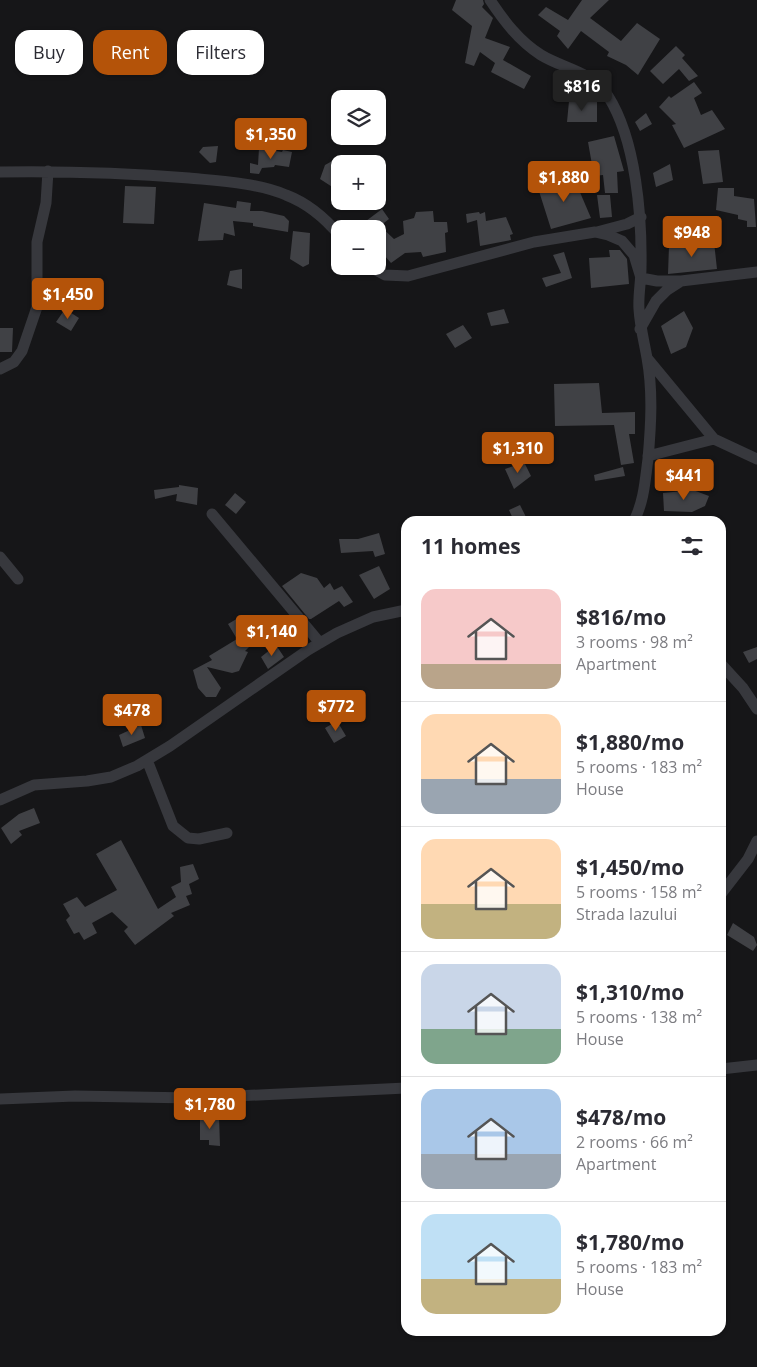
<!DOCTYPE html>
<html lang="en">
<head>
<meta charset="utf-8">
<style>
	:root { --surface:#fff; --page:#f7f7f7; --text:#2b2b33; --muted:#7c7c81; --line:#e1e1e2; --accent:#b45309 }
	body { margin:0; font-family:"Open Sans",sans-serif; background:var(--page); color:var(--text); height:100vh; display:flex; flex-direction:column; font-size:19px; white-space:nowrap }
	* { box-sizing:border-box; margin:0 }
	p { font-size:16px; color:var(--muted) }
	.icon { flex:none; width:28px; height:28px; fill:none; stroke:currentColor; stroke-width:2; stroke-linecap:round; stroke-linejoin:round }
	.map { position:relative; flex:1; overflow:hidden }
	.side { position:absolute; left:401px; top:516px; width:325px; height:820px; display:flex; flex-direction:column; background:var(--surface); border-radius:15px; box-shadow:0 1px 4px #0004 }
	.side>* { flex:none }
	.guide { position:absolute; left:15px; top:30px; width:311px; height:45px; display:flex; gap:10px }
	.tools { position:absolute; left:331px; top:90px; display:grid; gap:10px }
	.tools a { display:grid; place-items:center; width:55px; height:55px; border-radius:10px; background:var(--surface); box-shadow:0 1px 4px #0004; font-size:25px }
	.price { position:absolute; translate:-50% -42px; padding:0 11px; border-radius:5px; background:var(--accent); color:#fff; font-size:16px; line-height:32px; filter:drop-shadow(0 1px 2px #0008) }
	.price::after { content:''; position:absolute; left:50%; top:30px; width:15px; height:11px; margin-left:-8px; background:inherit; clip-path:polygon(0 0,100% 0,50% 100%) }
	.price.current { background:#222; color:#fff }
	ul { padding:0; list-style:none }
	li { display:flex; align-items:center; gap:15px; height:125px; padding:0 20px }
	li+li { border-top:1px solid var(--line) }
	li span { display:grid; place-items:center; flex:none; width:140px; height:100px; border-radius:15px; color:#555 }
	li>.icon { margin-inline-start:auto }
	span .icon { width:60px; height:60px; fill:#fffc; stroke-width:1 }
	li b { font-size:21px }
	h2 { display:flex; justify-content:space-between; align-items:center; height:60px; padding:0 20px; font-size:21px }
	.chip { padding:0 18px; border-radius:15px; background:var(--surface); box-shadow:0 1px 4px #0004; font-size:18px; line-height:45px }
	.chip.current { background:var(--accent); color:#fff }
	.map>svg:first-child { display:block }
	.building { fill:#404145 }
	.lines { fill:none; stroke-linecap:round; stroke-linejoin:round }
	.street { stroke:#37383d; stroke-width:11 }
</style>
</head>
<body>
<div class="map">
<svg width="757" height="1367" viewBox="0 0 757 1367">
	<rect width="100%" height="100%" fill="#161618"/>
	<path class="building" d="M456,0h27l1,4 -2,3 11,11 -8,20 25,9 -7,13 28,16 -7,13 -33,-17 4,-9 -15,-11 -6,14 -9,-3 7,-37 -20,-16z
		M582,0h27l-19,18 31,23 16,-18 23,16 -22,36 -12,-10 -19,-9 2,-4 -28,-21 -13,18 -11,-13 3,-5 -22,-16 8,-8 22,13z
		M676,46l9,9 -3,3 16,18 -9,5 -10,-12 -16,15 -13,-13z
		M694,82l8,11 -8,5 7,17 11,-5 13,19 -41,19 -12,-23 4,-1 -17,-17 10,-11 2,2z
		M569,101h28v21h-30z
		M646,113l6,11 -12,7 -5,-9z
		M614,136l10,35 -7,1 1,21h-13l-2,-18 -9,1 -6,-34z
		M218,146l-2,16 -6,1 -11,-11 4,-5z
		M259,148l23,4 1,-2 9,2 -3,15 -14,-2 -1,2 -12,1 -3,6 -9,-1v-10l8,2z
		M719,150l4,32 -20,2 -5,-33z
		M334,160l6,2v30l-20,-13 5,-14z
		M670,164l3,16 -17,7 -3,-14z
		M573,176l18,42 -40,11 -13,-41z
		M125,186l31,1 -2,37 -31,-1z
		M718,188h16v8l20,3 2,28h-9v-6l-9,-2v-4l-22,-5z
		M597,195h13l2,22 -12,1z
		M237,201l14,2 -1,8h12l22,5 5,5 -1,11 -35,-6v-3l-20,-2 2,15 -11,-3 -1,7 -25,1 6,-38 32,5z
		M382,209l7,10 -9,7 14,13 10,-5 -1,-13 11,-3 2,-6 17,-1 1,11h13l1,10 -3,1 1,19 -23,5 -2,-5 -16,1 -14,10 -13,-15v-21l-16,-3z
		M479,212l1,2 5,-2 1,9 20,-4 7,17 -3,1 1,5 -31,6 -3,-26 -10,3 -1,-9z
		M293,231l17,2 -1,31 -6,3 -13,-8z
		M714,242l3,27 -49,5 1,-28z
		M609,250h11l7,9 2,25 -38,4 -2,-30 21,-1z
		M564,252l8,26 -26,9 -4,-9 19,-5 -8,-18z
		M242,269v20l-15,-4 3,-14z
		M65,309l14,9 -8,13 -15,-9z
		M504,309l5,14 -18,3 -4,-13z
		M684,311l9,17 -7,19 -15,7 -10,-28z
		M463,325l9,13 -17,10 -9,-14z
		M0,328h13l-1,24h-12z
		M599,383l3,30 33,-1v22h-6l5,29 -13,2 -7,-40 -59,1 -1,-42z
		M524,462l7,14 -17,13 -9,-20z
		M623,467l2,9 -30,5 -1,-6z
		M179,485l19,3 -1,17 -21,-4 1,-7 -22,5 -1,-9 25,-3z
		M693,490l16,6 -4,10 -13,6 -28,-1 -1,-18z
		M235,493l11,9 -10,12 -11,-9z
		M520,505l6,12 -8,4h-4l-5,-11z
		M379,533l6,21 -10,3 -2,-6 -32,2 -2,-14h19z
		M379,566l11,23 -16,10 -15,-24z
		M301,573l16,5 7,10 6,-5 4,7 8,-4 11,16 -9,5 -5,-6 -28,18h-2l-27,-33z
		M288,616l11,13 -13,14 -12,-16z
		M240,617l18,21 -13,13 3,1 -9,19 -7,2 -25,-6 14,21 -5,9h-10l-8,-9 -5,-18 19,-10 -3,-4 28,-17 -9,-15z
		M276,645l8,12 -16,12 -7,-12z
		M757,647v12l-8,4 -6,-11z
		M337,721l9,15 -12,7 -9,-15z
		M141,725l4,13 -22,9 -4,-12z
		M34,808l6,15 -21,8 3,4 -11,9 -10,-16 18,-14z
		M121,840l37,69 18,-12 -5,-10 10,-5 -1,-15 13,-3 6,15 -10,5 3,10 -6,2 4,9 -19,8 3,3 -39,29 -11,-14 4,-4 -16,-15 -20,11 5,10 -13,7 -5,-8 -5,2 -8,-14 4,-4 -7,-12 14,-7 8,10 32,-17 -21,-36z
		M733,923l21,14 3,8 -4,6 -26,-16z
		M219,1116l1,30 -11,-1v-5h-9v-23z"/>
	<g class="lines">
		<path class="street" d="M490,0c14,21 29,41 51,55 23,14 51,16 67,41 28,44 34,120 33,172 0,14 -3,28 -2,41 1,17 5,32 8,49 6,33 4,67 1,101 -3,22 -4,42 -14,62
			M0,172c63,-1 126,1 189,6 31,3 69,5 97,17 21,8 40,24 54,41
			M597,232l30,-8 14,-7
			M368,266l17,9 23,1 126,-34 61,-10 13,3 14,6 12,14 7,23 16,3h24
			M640,329l16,-28 11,-11 14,-9 76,-9
			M647,358l67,81 43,20
			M0,369l14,-7 8,-11 15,-44v-65l9,-39 2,-32
			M648,456l66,-17
			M212,514l108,129
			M0,557l18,22
			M721,664l22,24 14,21
			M147,760l26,66 15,12 11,1 28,-6
			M0,800l34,-15 53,-4 24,-4 26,-11 33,-20 138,-96 29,-17 36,-16 33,-7
			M721,894l27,-35 9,-18
			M721,1069l36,-4
			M0,1099l75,-3 118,2 213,-10"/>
	</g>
</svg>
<div class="tools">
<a><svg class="icon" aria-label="layers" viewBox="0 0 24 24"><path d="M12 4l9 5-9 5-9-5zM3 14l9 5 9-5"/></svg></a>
<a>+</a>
<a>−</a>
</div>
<b class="price current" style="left:582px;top:112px">$816</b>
<b class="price" style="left:271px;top:160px">$1,350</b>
<b class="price" style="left:564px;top:203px">$1,880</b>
<b class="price" style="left:692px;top:258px">$948</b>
<b class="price" style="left:68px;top:320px">$1,450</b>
<b class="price" style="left:518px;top:474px">$1,310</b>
<b class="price" style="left:684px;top:501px">$441</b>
<b class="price" style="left:272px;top:657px">$1,140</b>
<b class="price" style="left:336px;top:732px">$772</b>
<b class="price" style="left:132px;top:736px">$478</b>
<b class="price" style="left:210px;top:1130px">$1,780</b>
<div class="guide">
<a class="chip">Buy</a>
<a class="chip current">Rent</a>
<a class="chip">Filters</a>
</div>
<section class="side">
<h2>11 homes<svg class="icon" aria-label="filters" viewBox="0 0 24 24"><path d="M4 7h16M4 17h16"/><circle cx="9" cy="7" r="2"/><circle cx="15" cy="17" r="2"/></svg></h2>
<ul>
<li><span style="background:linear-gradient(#f6c9c9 75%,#b9a48a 0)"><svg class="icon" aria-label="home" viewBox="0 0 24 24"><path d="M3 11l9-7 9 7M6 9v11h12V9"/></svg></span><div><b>$816/mo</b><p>3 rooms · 98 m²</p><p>Apartment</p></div></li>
<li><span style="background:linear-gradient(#ffd9b3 65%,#9aa5b1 0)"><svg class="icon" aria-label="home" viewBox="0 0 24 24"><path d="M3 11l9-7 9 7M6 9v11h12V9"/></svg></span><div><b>$1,880/mo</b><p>5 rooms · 183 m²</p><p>House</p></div></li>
<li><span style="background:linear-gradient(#ffd9b3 65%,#c2b280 0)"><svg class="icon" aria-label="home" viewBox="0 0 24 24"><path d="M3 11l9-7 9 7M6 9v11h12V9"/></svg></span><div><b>$1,450/mo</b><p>5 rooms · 158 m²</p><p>Strada Iazului</p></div></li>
<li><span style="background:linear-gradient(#c9d6e8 65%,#7fa58c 0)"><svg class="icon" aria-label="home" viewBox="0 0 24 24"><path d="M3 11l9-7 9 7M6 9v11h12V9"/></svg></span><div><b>$1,310/mo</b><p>5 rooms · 138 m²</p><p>House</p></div></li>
<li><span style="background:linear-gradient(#a9c7e8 65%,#9aa5b1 0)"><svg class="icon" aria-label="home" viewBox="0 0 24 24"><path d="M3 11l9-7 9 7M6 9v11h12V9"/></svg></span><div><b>$478/mo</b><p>2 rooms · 66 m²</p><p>Apartment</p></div></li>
<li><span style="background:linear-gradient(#bfe0f5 65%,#c2b280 0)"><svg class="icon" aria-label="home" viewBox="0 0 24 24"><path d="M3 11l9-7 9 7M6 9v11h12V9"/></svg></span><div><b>$1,780/mo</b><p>5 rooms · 183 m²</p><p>House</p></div></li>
</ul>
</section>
</div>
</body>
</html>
